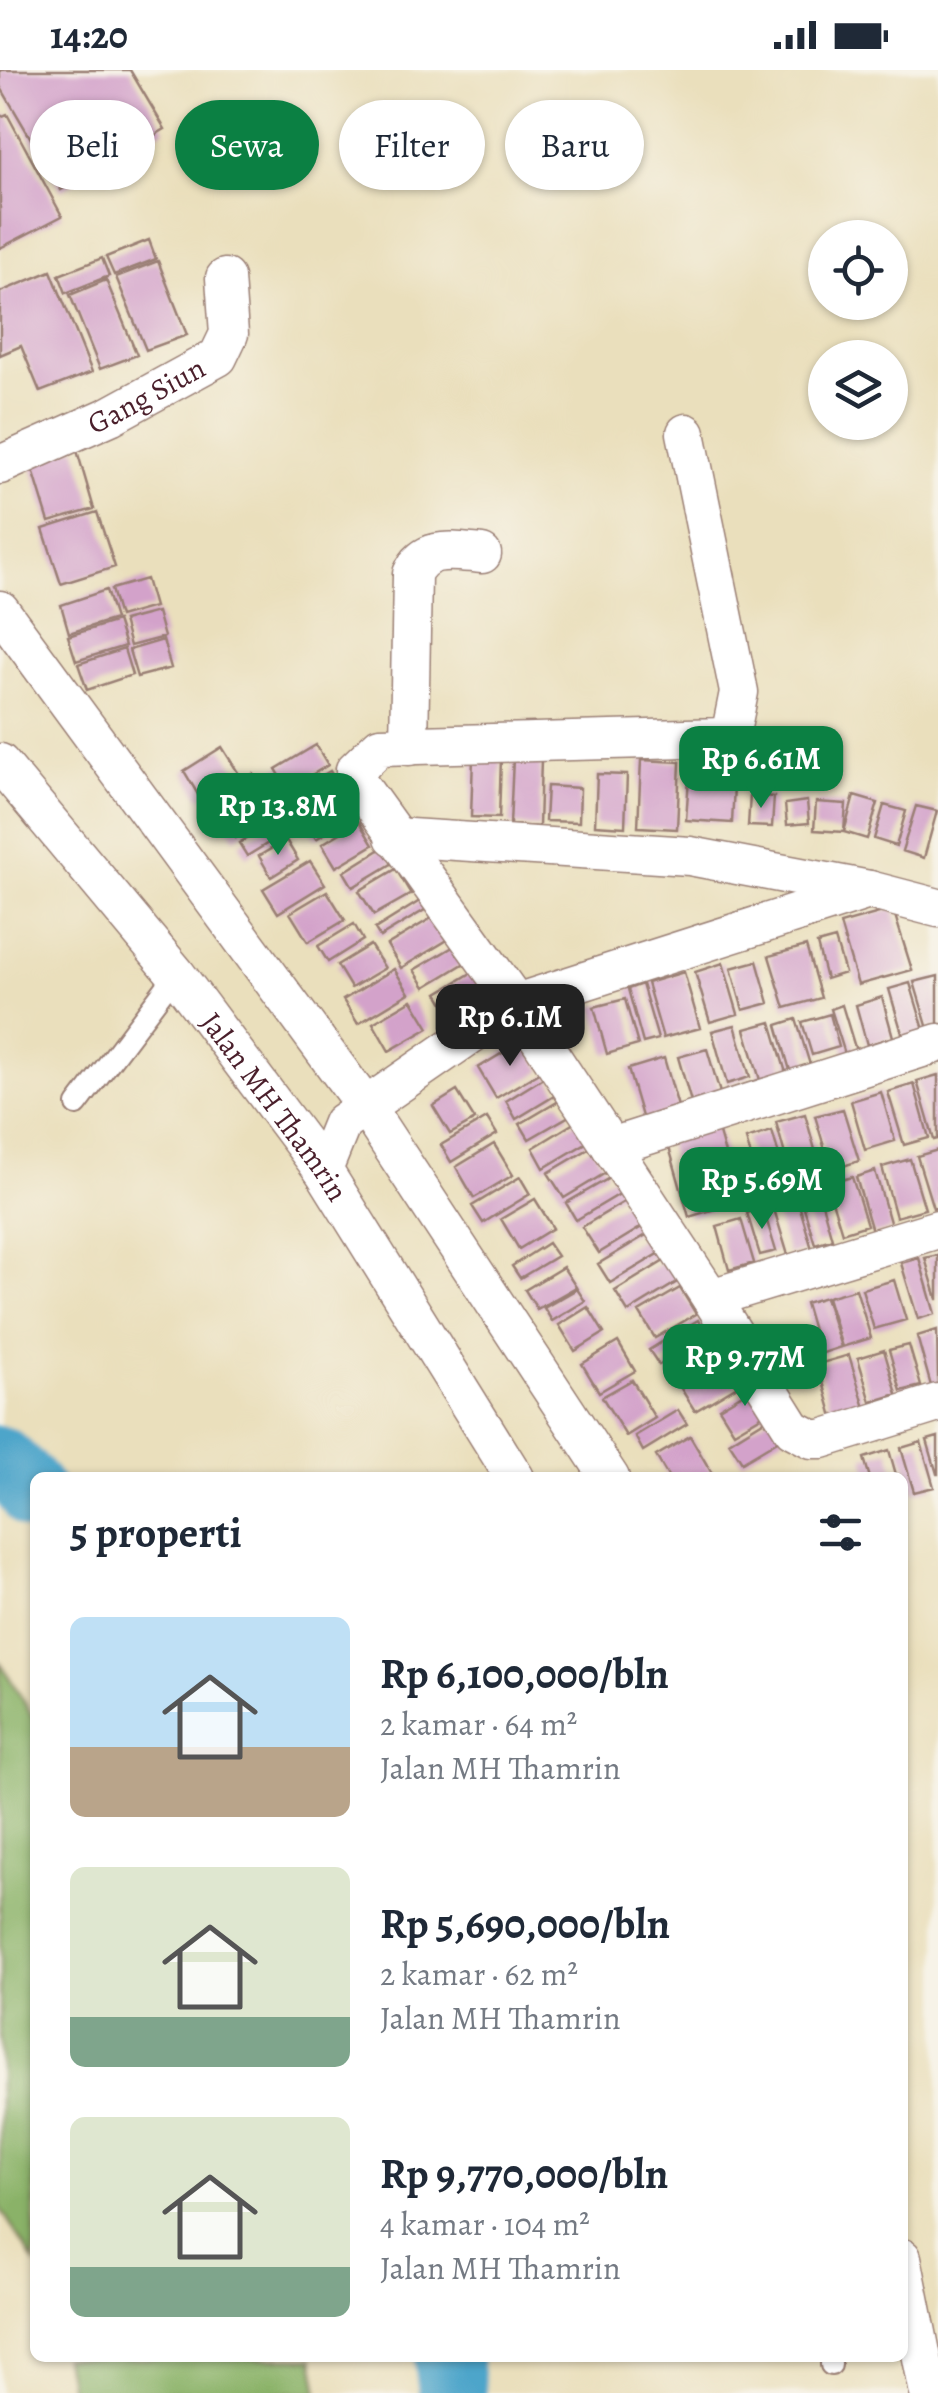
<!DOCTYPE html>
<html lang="id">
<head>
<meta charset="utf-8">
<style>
	:root { --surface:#fff; --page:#f6f6f7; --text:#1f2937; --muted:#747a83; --accent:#0b8043 }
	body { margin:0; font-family:Alegreya,serif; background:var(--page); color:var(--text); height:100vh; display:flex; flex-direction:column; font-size:38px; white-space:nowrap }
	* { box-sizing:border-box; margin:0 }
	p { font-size:32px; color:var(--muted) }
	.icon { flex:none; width:55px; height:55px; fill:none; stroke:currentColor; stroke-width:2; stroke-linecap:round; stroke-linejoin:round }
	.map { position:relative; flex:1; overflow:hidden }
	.side { position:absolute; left:30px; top:1402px; width:878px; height:890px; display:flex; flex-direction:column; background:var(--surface); border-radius:15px; box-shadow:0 2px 8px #0004 }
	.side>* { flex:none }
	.top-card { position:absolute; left:30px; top:30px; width:880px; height:90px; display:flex; gap:20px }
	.tools { position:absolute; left:808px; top:150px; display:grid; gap:20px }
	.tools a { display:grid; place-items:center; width:100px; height:100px; border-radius:50%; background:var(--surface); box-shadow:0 2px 8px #0004; font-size:50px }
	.price { position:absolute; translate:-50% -85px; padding:0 22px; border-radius:20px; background:var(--accent); color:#fff; font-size:32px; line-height:65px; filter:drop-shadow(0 2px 5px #0008) }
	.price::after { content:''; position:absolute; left:50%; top:60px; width:30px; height:22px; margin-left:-15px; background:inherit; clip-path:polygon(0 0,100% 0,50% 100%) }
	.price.current { background:#222; color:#fff }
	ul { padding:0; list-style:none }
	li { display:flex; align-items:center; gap:30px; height:250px; padding:0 40px }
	li span { display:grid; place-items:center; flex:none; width:280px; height:200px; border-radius:15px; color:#555 }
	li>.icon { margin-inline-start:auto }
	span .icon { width:120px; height:120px; fill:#fffc; stroke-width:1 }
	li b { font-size:42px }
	h2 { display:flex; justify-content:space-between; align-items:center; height:120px; padding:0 40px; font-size:42px }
	.pill { padding:0 35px; border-radius:45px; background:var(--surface); box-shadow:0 2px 8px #0004; font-size:35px; line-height:90px }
	.pill.current { background:var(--accent); color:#fff }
	.status { display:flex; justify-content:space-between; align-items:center; height:70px; padding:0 50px; background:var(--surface); direction:ltr }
	.status svg { height:28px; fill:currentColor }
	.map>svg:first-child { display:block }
	.forest { fill:#8ab268; stroke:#6a684a; stroke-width:2.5 }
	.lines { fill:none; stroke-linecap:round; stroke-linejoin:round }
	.river { stroke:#4da5ca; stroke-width:68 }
	.building { fill:#d3a2ca }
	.lane-casing { stroke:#9a7f74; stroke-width:24 }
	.street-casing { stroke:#9a7f74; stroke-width:41 }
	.lane { stroke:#fff; stroke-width:20 }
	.street { stroke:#fff; stroke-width:38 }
	.labels { text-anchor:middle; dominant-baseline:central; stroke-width:9; stroke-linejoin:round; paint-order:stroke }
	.street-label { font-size:30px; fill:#4a1f2b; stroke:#f7f3e8 }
</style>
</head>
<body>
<div class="status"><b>14:20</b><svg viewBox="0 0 49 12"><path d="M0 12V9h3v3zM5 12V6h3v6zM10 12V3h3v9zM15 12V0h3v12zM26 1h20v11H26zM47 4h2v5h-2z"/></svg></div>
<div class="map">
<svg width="938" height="2323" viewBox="0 0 938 2323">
	<rect width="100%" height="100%" fill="#f7f3e8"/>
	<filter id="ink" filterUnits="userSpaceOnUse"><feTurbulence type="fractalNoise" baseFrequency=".01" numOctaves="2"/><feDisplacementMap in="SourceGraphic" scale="20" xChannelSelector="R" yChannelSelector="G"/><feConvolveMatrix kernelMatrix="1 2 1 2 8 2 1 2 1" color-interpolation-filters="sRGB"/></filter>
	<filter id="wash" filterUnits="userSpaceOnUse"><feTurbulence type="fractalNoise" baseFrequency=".0048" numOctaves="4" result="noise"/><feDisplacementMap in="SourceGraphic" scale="40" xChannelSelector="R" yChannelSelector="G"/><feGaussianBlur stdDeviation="2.25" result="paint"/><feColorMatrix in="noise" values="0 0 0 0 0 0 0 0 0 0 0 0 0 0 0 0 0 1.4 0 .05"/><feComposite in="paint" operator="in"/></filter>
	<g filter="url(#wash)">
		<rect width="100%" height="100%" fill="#eadfbc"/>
		<path class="forest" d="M0,1592l35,58v543l-35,-55z
			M64,2288h249l6,35h-248z"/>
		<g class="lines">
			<path class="river" d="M0,1390l24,22 11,15
				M448,2288l4,35"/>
		</g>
		<g id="blocks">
			<path class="building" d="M0,0h130l35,59 -104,61 -61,-104z
				M7,44l55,102 -62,32v-131z
				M149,170l7,19 -42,16 -8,-18z
				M102,188l7,18 -43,17 -7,-18z
				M158,191l29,74 -41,15 -30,-73z
				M51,201l41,101 -52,20 -19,-46 -21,9v-63z
				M106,210l31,75 -37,14 -30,-74z
				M76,377l18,62 -45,13 -19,-62z
				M97,442l18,55 -54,17 -18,-55z
				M146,509l8,28 -35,10 -8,-28z
				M106,520l9,29 -46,14 -8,-28z
				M157,542l7,25 -34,9 -7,-25z
				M117,551l8,25 -49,15 -8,-25z
				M163,570l8,28 -34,9 -8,-27z
				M124,579l8,26 -45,15 -9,-26z
				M316,675l12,20 -40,24 -12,-20z
				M222,677l17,27 -39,24 -16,-27z
				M473,687l28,1 -2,60 -28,-1z
				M513,688l28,1 -2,68 -29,-2z
				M641,690l39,2 -3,67 -39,-2z
				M690,694l45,3 -3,56 -46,-3z
				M330,701l15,25 -46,27 -15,-24z
				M253,704l8,14 -45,27 -9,-14z
				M597,704l30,1 -2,52 -30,-2z
				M547,716l33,2 -1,34 -34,-1z
				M750,725l24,2 -2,30 -24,-1z
				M854,726l24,7 -11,36 -23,-7 -30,-2 2,-28 30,2 -2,28z
				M260,727l11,18 -36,23 -12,-19z
				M353,729l7,13 -44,27 -8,-14z
				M807,731l2,22 -22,2 -2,-21z
				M884,735l22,6 -10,35 -22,-7z
				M916,736l21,5 -13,47 -22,-7z
				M278,750l8,12 -39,24 -8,-13z
				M359,752l14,23 -37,22 -14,-23z
				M286,770l12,20 -27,17 -12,-21z
				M384,777l9,16 -40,24 -9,-15z
				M310,791l15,23 -47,29 -15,-24z
				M396,799l15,25 -37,21 -15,-24z
				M327,821l18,29 -37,22 -18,-29z
				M423,829l5,9 -48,29 -5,-8z
				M893,839l19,61 -54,15 -18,-61z
				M435,846l14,23 -48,29 -14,-23z
				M354,854l9,16 -35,22 -10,-16z
				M835,869l10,34 -19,6 -9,-35z
				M458,874l10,17 -43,26 -11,-17z
				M370,875l15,23 -34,20 -14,-23z
				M806,876l15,52 -36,10 -16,-52z
				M757,891l12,42 -26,7 -12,-42z
				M723,893l15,51 -28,8 -15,-50z
				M481,897l15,25 -43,26 -15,-25z
				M394,899l15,24 -51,31 -15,-24z
				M684,902l16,56 -37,10 -16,-55z
				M938,906v50l-10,3 -14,-47z
				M910,913l15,50 -21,7 -15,-51z
				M642,914l16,55 -15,4 -15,-54z
				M882,927l11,40 -26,8 -11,-40z
				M625,929l13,46 -31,9 -13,-47z
				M412,930l17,28 -40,23 -16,-28z
				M842,935l14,46 -11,3 -14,-45z
				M830,944l9,33 -27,8 -10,-33z
				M796,949l15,49 -20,6 -14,-49z
				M771,952l15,51 -26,7 -15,-51z
				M735,955l15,52 -23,7 -15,-53z
				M524,970l18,31 -46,27 -18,-30z
				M707,979l13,44 -29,9 -13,-45z
				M664,988l15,52 -36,10 -15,-51z
				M548,1005l11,18 -43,26 -10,-18z
				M938,1005v64l-4,1 -17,-59z
				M914,1014l15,54 -25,7 -16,-53z
				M457,1021l18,29 -25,14 -17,-28z
				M881,1022l14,49 -30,9 -14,-49z
				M559,1031l10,15 -40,23 -9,-15z
				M843,1039l16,52 -28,9 -16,-54z
				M805,1044l14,50 -29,9 -14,-51z
				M487,1048l10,16 -46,28 -10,-17z
				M579,1050l12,20 -47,28 -11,-20z
				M717,1056l22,76 -50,15 -22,-77z
				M772,1061l13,45 -26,8 -13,-45z
				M494,1074l19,31 -39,23 -18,-31z
				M592,1077l15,25 -43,26 -16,-25z
				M938,1080v56l-5,2 -16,-52z
				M910,1089l15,50 -29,8 -14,-50z
				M875,1101l17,58 -19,5 -17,-57z
				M613,1106l10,16 -47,28 -10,-17z
				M520,1107l10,17 -47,29 -11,-17z
				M852,1107l15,48 -25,8 -15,-49z
				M818,1119l14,50 -17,5 -15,-50z
				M535,1129l18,29 -34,21 -18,-30z
				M629,1129l16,26 -46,28 -17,-26z
				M798,1131l14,48 -24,6 -14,-46z
				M763,1138l13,43 -16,4 -13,-42z
				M741,1149l13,44 -25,7 -12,-44z
				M648,1164l12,19 -50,30 -12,-19z
				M548,1173l9,13 -37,22 -8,-12z
				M938,1185v44h-1l-12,-41z
				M669,1188l13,21 -54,33 -13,-21z
				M919,1188l16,56 -17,5 -17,-56z
				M563,1197l13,20 -39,22 -12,-19z
				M894,1210l12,40 -32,9 -12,-40z
				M680,1218l16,26 -41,24 -16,-26z
				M577,1219l8,12 -33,20 -8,-13z
				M856,1219l15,49 -29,9 -15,-50z
				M825,1227l16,50 -21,7 -15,-51z
				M588,1237l16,26 -29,18 -16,-26z
				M698,1250l9,16 -48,29 -10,-15z
				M937,1260l1,54 -7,2 -14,-50z
				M618,1272l17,29 -36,21 -17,-28z
				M708,1273l8,12 -43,26 -7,-13z
				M909,1275l12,41 -20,5 -12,-41z
				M884,1280l13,44 -26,8 -13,-44z
				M849,1285l16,53 -32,9 -15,-53z
				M723,1292l14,24 -42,25 -15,-24z
				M632,1310l23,38 -29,18 -24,-39z
				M756,1316l15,24 -37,22 -15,-24z
				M678,1340l9,14 -44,27 -8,-15z
				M771,1346l13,21 -42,25 -13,-20z
				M690,1366l23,39 -5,3h-39l-13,-22z
				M938,1367v37h-1l-10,-34z
				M921,1372l13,45 -20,5 -13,-44z
				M889,1380l8,28h-27l-6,-20z"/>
		</g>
	</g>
	<g filter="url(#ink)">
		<use href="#blocks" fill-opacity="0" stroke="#9a7f74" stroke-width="2.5"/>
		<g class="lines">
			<g class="lane-casing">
				<path id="lane" d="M77,1035l99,-131
					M831,2288v7"/>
			</g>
			<g class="street-casing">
				<g id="street">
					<path d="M686,363l53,259 -7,35 -8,10 -344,9 -25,24 2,12 159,221 195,295 82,131 19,10h10l116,-36"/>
					<path id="s1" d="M0,395l110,-49 108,-59 11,-23 -4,-56"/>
					<path d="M0,540l365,496 245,372"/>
					<path d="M409,676l3,-172c13,-30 43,-22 70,-20"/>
					<path id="s2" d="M0,693l176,211 147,196 192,308"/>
					<path d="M394,767l296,19 179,34 69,18"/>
					<path d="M611,1077l327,-104"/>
					<path d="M323,1100l19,-47 174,-120 353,-113"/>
					<path d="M711,1228l227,-69"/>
					<path d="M902,2188l27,135"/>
				</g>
			</g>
			<use href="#lane" class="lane"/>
			<use href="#street" class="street"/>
		</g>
	</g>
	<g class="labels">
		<g class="street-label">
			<text stroke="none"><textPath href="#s1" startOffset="162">Gang Siun</textPath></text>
			<text stroke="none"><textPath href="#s2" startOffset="440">Jalan MH Thamrin</textPath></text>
		</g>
	</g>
</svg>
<div class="tools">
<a><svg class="icon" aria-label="locate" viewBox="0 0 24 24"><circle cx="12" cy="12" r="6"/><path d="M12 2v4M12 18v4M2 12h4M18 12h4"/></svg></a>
<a><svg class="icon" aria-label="layers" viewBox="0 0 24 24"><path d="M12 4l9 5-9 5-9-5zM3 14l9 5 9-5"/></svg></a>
</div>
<b class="price" style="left:761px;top:741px">Rp 6.61M</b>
<b class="price" style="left:278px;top:788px">Rp 13.8M</b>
<b class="price current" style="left:510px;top:999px">Rp 6.1M</b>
<b class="price" style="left:762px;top:1162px">Rp 5.69M</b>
<b class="price" style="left:745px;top:1339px">Rp 9.77M</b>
<div class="top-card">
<a class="pill">Beli</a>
<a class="pill current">Sewa</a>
<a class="pill">Filter</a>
<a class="pill">Baru</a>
</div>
<section class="side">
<h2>5 properti<svg class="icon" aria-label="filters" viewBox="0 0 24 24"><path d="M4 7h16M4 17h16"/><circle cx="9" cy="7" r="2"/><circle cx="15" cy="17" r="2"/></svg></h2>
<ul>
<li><span style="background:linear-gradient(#bfe0f5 65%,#b9a48a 0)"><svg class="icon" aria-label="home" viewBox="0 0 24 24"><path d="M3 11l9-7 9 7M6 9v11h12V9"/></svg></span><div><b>Rp 6,100,000/bln</b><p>2 kamar · 64 m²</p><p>Jalan MH Thamrin</p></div></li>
<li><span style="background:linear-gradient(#dfe7d0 75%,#7fa58c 0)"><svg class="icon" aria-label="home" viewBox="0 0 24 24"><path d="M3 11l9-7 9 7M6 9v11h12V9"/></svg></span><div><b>Rp 5,690,000/bln</b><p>2 kamar · 62 m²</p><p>Jalan MH Thamrin</p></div></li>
<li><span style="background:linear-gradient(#dfe7d0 75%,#7fa58c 0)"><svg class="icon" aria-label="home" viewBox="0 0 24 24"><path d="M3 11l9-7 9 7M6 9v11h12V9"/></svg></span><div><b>Rp 9,770,000/bln</b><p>4 kamar · 104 m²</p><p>Jalan MH Thamrin</p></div></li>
</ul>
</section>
</div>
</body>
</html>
